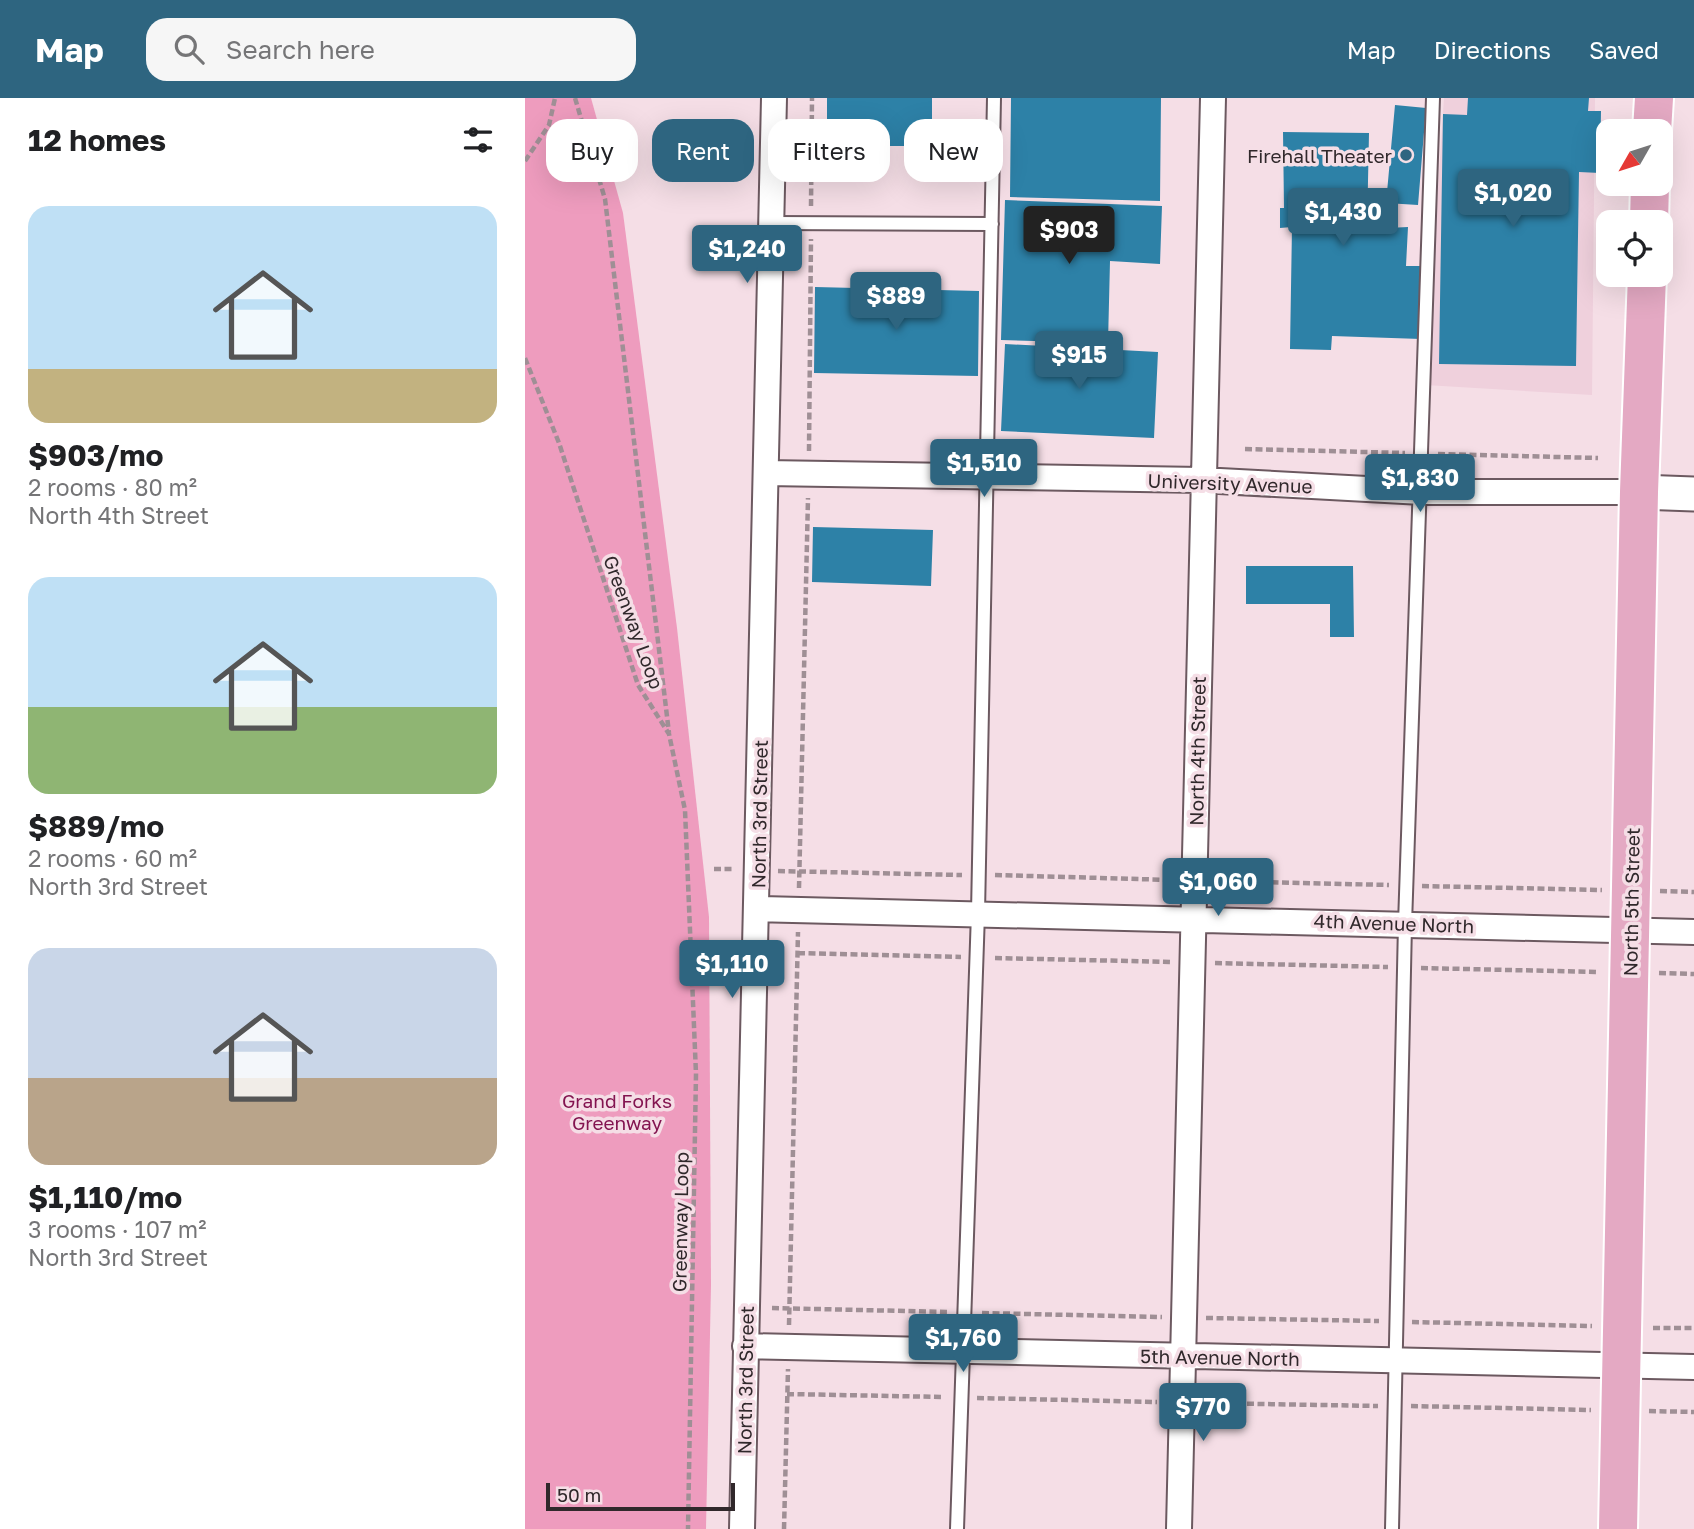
<!DOCTYPE html>
<html lang="en">
<head>
<meta charset="utf-8">
<style>
	:root { --surface:#fff; --page:#f6f6f6; --text:#202124; --muted:#757577; --accent:#2e6580 }
	body { margin:0; font-family:"Golos Text",sans-serif; background:var(--page); color:var(--text); height:100vh; display:flex; flex-direction:column; font-size:26px; white-space:nowrap }
	* { box-sizing:border-box; margin:0 }
	p { font-size:23px; color:var(--muted) }
	.icon { flex:none; width:38px; height:38px; fill:none; stroke:currentColor; stroke-width:2; stroke-linecap:round; stroke-linejoin:round }
	.map { position:relative; flex:1; overflow:hidden }
	.details { display:flex; flex-direction:column; background:var(--surface); width:525px }
	.details>* { flex:none }
	.top-card { position:absolute; left:21px; top:21px; width:665px; height:63px; display:flex; gap:14px }
	.needle { width:46px; rotate:231deg }
	.controls { position:absolute; left:1071px; top:21px; display:grid; gap:14px }
	.controls a { display:grid; place-items:center; width:77px; height:77px; border-radius:14px; background:var(--surface); box-shadow:0 7px 28px #0002; font-size:35px }
	.scale { position:absolute; left:21px; bottom:18px; width:189px; box-sizing:border-box; padding-left:7px; border:4px solid #30282b; border-top:0; font-size:19px; line-height:24px; white-space:nowrap; color:#30282b; -webkit-text-stroke:5px #f5dee6; paint-order:stroke }
	.price { position:absolute; translate:-50% -60px; padding:0 16px; border-radius:7px; background:var(--accent); color:#fff; font-size:23px; line-height:46px; filter:drop-shadow(0 2px 4px #0008) }
	.price::after { content:''; position:absolute; left:50%; top:42px; width:21px; height:16px; margin-left:-10px; background:inherit; clip-path:polygon(0 0,100% 0,50% 100%) }
	.price.active { background:#222; color:#fff }
	ul { padding:0; list-style:none }
	li { display:grid; align-content:center; gap:14px; height:371px; padding:0 28px }
	li span { display:grid; place-items:center; height:217px; border-radius:21px; color:#555 }
	li>.icon { margin-inline-start:auto }
	span .icon { width:126px; height:126px; fill:#fffc; stroke-width:1 }
	li b { font-size:30px }
	h2 { display:flex; justify-content:space-between; align-items:center; height:84px; padding:0 28px; font-size:30px }
	.chip { padding:0 24px; border-radius:21px; background:var(--surface); box-shadow:0 7px 28px #0002; font-size:24px; line-height:63px }
	.chip.active { background:var(--accent); color:#fff }
	header { display:flex; align-items:center; gap:42px; box-sizing:border-box; height:98px; padding:0 35px; background:var(--accent); color:#fff }
	header strong { font-size:33px }
	nav { display:flex; gap:38px; margin-inline-start:auto; font-size:24px }
	.search { width:490px; height:63px; background:var(--page); display:flex; align-items:center; gap:18px; box-sizing:border-box; padding:0 24px; border-radius:21px; color:var(--muted); font-size:26px }
	main { display:flex; flex:1; min-height:0 }
	.map>svg:first-child { display:block }
	.built { fill:#efd0dc }
	.green { fill:#ee9cbe }
	.building { fill:#2d81a7 }
	.lines { fill:none; stroke-linecap:round; stroke-linejoin:round }
	.lane-casing { stroke:#6c5960; stroke-width:16 }
	.street-casing { stroke:#6c5960; stroke-width:28 }
	.secondary-casing { stroke:#6c5960; stroke-width:37 }
	.primary-casing { stroke:#fff; stroke-width:42 }
	.path { stroke:#9f8f95; stroke-width:4.5; stroke-dasharray:7 3.5; stroke-linecap:butt }
	.lane { stroke:#fff; stroke-width:12 }
	.street { stroke:#fff; stroke-width:24 }
	.secondary { stroke:#fff; stroke-width:33 }
	.primary { stroke:#e4a9c3; stroke-width:38 }
	.poi-dot { fill:#2e6580; stroke:#f5dee6; stroke-width:2.5 }
	.labels { text-anchor:middle; dominant-baseline:central; stroke-width:7; stroke-linejoin:round; paint-order:stroke }
	.poi-label { font-size:19px; fill:#30282b; stroke:#f5dee6; text-anchor:end }
	.street-label { font-size:19px; fill:#30282b; stroke:#f5dee6 }
	.park-label { font-size:19px; fill:#831450; stroke:#f5dee6 }
</style>
</head>
<body>
<header>
<strong>Map</strong>
<div class="search"><svg class="icon" aria-label="search" viewBox="0 0 24 24"><circle cx="10" cy="10" r="6"/><path d="M15 15l6 6"/></svg>Search here</div>
<nav><a>Map</a><a>Directions</a><a>Saved</a></nav>
</header>
<main>
<section class="details">
<h2>12 homes<svg class="icon" aria-label="filters" viewBox="0 0 24 24"><path d="M4 7h16M4 17h16"/><circle cx="9" cy="7" r="2"/><circle cx="15" cy="17" r="2"/></svg></h2>
<ul>
<li><span style="background:linear-gradient(#bfe0f5 75%,#c2b280 0)"><svg class="icon" aria-label="home" viewBox="0 0 24 24"><path d="M3 11l9-7 9 7M6 9v11h12V9"/></svg></span><div><b>$903/mo</b><p>2 rooms · 80 m²</p><p>North 4th Street</p></div></li>
<li><span style="background:linear-gradient(#bfe0f5 60%,#8fb573 0)"><svg class="icon" aria-label="home" viewBox="0 0 24 24"><path d="M3 11l9-7 9 7M6 9v11h12V9"/></svg></span><div><b>$889/mo</b><p>2 rooms · 60 m²</p><p>North 3rd Street</p></div></li>
<li><span style="background:linear-gradient(#c9d6e8 60%,#b9a48a 0)"><svg class="icon" aria-label="home" viewBox="0 0 24 24"><path d="M3 11l9-7 9 7M6 9v11h12V9"/></svg></span><div><b>$1,110/mo</b><p>3 rooms · 107 m²</p><p>North 3rd Street</p></div></li>
</ul>
</section>
<div class="map">
<svg width="1169" height="1431" viewBox="0 0 1169 1431">
	<rect width="100%" height="100%" fill="#f5dee6"/>
	<path class="built" d="M919,0h151l-3,297 -167,-10z"/>
	<path class="green" d="M0,0h66l32,115 54,415 32,289 2,368 -5,244h-181z"/>
	<path class="building" d="M302,0h105v48h-105z
		M486,0h150l-1,103 -150,-4z
		M943,0h121l-1,13h13l-1,62 -21,-1 -3,194 -137,-2 4,-250 24,1z
		M870,7l31,3 -8,97 -32,-2z
		M758,34l86,1 -2,96 41,-2 -2,39h15v73l-89,-3 -1,14 -41,-1 2,-122 -12,1v-20h4z
		M480,102l157,6 -2,58 -50,-3 -2,82 -107,-3z
		M290,189l164,4 -1,85 -164,-3z
		M480,246l153,8 -4,86 -153,-7z
		M288,429l120,3 -2,56 -119,-4z
		M721,468h107l1,71h-24v-33h-84z"/>
	<g class="lines">
		<g class="lane-casing">
			<path id="lane" d="M247,125l220,1
				M432,1431l21,-616 16,-815
				M867,1431l13,-605 28,-826"/>
		</g>
		<g class="street-casing">
			<path id="street" d="M241,375l435,7 221,12h217
				M232,811l937,23
				M220,1248l949,21
				M217,1431l32,-1431
				M654,1431l34,-1431"/>
		</g>
		<g class="secondary-casing">
			<path id="secondary" d="M1114,394l55,2"/>
		</g>
		<g class="primary-casing">
			<path id="primary" d="M1127,33l2,-33
				M1124,124l1,-38
				M1093,1431l21,-1037 8,-217"/>
		</g>
		<path class="path" d="M50,0l30,101 64,534
			M0,63l24,-36 6,-27
			M286,108l1,-108
			M0,260l34,85 79,242 31,49 16,76 11,264 -8,455
			M720,351l160,4
			M284,353l2,-212
			M913,356l160,4
			M189,771h20
			M253,773l184,4
			M470,777l177,5
			M694,783l170,4
			M897,788l180,4
			M274,790l9,-390
			M1135,793l34,1
			M273,855l163,4
			M470,860l176,4
			M690,865l173,4
			M896,870l177,4
			M1134,875l35,1
			M247,1210l176,4
			M457,1215l180,4
			M681,1220l173,3
			M887,1224l180,4
			M264,1227l9,-393
			M1128,1230h41
			M262,1296l157,3
			M452,1300l180,4
			M680,1305l173,3
			M886,1308l180,4
			M1124,1313l45,1
			M259,1431l4,-160"/>
		<use href="#lane" class="lane"/>
		<use href="#street" class="street"/>
		<use href="#secondary" class="secondary"/>
		<use href="#primary" class="primary"/>
	</g>
	<circle class="poi-dot" cx="881" cy="57" r="7"/>
	<g class="labels">
		<g class="poi-label">
			<text x="867" y="57">Firehall Theater</text>
		</g>
		<g class="street-label">
			<text transform="translate(705 385) rotate(2)">University Avenue</text>
			<text transform="translate(109 524) rotate(70)">Greenway Loop</text>
			<text transform="translate(672 653) rotate(-89)">North 4th Street</text>
			<text transform="translate(234 716) rotate(-89)">North 3rd Street</text>
			<text transform="translate(1106 804) rotate(-89)">North 5th Street</text>
			<text transform="translate(869 825) rotate(2)">4th Avenue North</text>
			<text transform="translate(155 1124) rotate(-89)">Greenway Loop</text>
			<text transform="translate(695 1259) rotate(1)">5th Avenue North</text>
			<text transform="translate(220 1282) rotate(-89)">North 3rd Street</text>
		</g>
		<g class="park-label">
			<text x="92" y="1002">Grand Forks<tspan x="92" dy="22">Greenway</tspan></text>
		</g>
	</g>
</svg>
<div class="controls">
<a><svg class="needle" viewBox="-14 -14 28 28"><path d="M0-13l5 13h-10z" fill="#e53935"/><path d="M0 13l5-13h-10z" fill="#757577"/></svg></a>
<a><svg class="icon" aria-label="locate" viewBox="0 0 24 24"><circle cx="12" cy="12" r="6"/><path d="M12 2v4M12 18v4M2 12h4M18 12h4"/></svg></a>
</div>
<div class="scale">50 m</div>
<b class="price" style="left:988px;top:131px">$1,020</b>
<b class="price" style="left:818px;top:150px">$1,430</b>
<b class="price active" style="left:544px;top:168px">$903</b>
<b class="price" style="left:222px;top:187px">$1,240</b>
<b class="price" style="left:371px;top:234px">$889</b>
<b class="price" style="left:554px;top:293px">$915</b>
<b class="price" style="left:459px;top:401px">$1,510</b>
<b class="price" style="left:895px;top:416px">$1,830</b>
<b class="price" style="left:693px;top:820px">$1,060</b>
<b class="price" style="left:207px;top:902px">$1,110</b>
<b class="price" style="left:438px;top:1276px">$1,760</b>
<b class="price" style="left:678px;top:1345px">$770</b>
<div class="top-card">
<a class="chip">Buy</a>
<a class="chip active">Rent</a>
<a class="chip">Filters</a>
<a class="chip">New</a>
</div>
</div>
</main>
</body>
</html>
